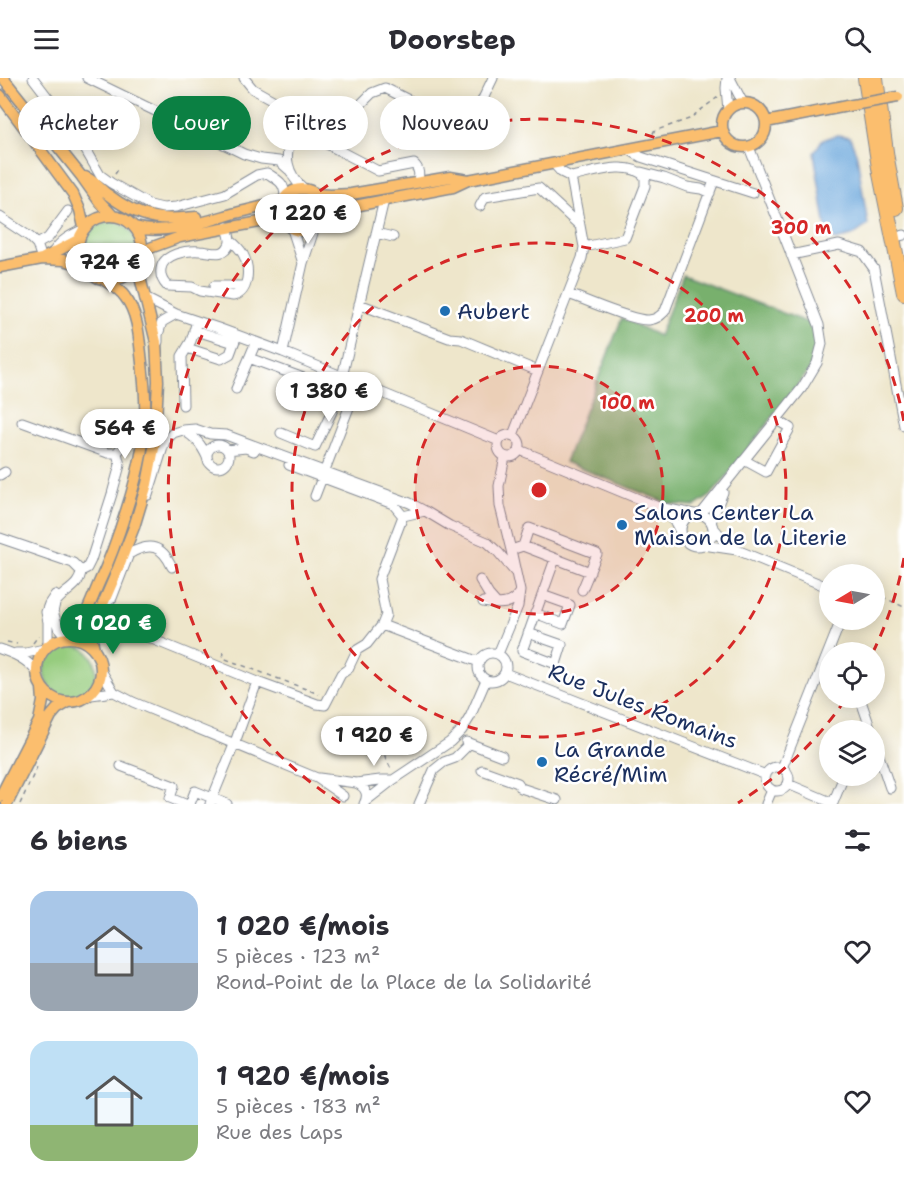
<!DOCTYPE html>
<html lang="fr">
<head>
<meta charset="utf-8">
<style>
	:root { --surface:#fff; --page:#f7f7f7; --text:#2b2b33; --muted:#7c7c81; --accent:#0b8043 }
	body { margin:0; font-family:"Shantell Sans",sans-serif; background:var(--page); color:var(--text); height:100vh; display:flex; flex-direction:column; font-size:22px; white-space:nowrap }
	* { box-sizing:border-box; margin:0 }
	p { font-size:20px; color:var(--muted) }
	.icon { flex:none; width:33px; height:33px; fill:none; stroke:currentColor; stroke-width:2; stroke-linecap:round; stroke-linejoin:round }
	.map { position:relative; height:726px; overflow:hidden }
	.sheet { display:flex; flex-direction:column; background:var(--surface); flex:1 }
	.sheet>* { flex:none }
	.top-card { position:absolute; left:18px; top:18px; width:600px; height:54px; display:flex; gap:12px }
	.needle { width:39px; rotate:260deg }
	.tools { position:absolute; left:819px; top:486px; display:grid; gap:12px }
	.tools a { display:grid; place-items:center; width:66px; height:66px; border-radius:50%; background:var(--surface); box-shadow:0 3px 15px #0003; font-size:30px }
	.price { position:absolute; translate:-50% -51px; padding:0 14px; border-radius:21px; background:#fff; color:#222; font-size:20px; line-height:39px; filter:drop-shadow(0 2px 3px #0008) }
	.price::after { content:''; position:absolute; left:50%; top:36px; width:18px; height:14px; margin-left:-9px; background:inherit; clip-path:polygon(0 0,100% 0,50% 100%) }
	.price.selected { background:var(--accent); color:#fff }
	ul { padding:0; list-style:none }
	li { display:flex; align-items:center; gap:18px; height:150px; padding:0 30px }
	li span { display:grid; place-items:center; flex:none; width:168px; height:120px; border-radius:18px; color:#555 }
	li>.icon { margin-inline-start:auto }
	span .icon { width:72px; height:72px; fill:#fffc; stroke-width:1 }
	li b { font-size:26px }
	h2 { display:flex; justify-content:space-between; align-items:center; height:72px; padding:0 30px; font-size:26px }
	.chip { padding:0 21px; border-radius:27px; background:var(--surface); box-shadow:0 3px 15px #0003; font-size:21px; line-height:54px }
	.chip.selected { background:var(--accent); color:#fff }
	header { display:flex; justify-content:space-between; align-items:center; height:78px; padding:0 30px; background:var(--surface); font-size:27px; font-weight:700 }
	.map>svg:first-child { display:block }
	.green { fill:#96cc7e; stroke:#587e6e; stroke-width:1.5 }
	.forest { fill:#78b06d; stroke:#4a7066; stroke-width:1.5 }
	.water { fill:#6ca7dc; stroke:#446b9d; stroke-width:1.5 }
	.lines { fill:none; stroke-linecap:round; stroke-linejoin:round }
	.minor-casing { stroke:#848a94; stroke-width:11 }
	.major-casing { stroke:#848a94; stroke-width:13 }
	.highway-casing { stroke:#848a94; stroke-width:16 }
	.path { stroke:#848a94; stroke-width:1.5; stroke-dasharray:4.5 4.5; stroke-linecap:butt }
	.minor { stroke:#fff; stroke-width:9 }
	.major { stroke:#fbbe6e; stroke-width:10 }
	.highway { stroke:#fbbe6e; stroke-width:14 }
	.major-bridge-casing { stroke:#848a94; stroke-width:13; stroke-linecap:butt }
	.major-bridge { stroke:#fbbe6e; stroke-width:10 }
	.ring { fill:none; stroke:#d62828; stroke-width:3; stroke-dasharray:10 8 }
	.poi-dot { fill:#1f6fb2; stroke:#fff; stroke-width:2 }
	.labels { text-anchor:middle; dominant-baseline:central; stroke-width:5; stroke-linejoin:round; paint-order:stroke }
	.poi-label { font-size:22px; fill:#1b2f5e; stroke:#fff; text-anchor:start }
	.street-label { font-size:22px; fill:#1b2f5e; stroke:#fff }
	.centre { fill:#d62828; stroke:#fff; stroke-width:3 }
	.ring-label { font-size:18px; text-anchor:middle; font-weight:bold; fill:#d62828; stroke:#fff; stroke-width:5; stroke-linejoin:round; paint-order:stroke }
</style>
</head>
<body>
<header><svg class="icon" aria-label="menu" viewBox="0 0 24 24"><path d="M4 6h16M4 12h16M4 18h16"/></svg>Doorstep<svg class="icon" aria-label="search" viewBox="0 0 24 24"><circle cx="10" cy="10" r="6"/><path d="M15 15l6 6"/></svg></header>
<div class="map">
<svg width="904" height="726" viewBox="0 0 904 726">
	<rect width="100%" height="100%" fill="#fff"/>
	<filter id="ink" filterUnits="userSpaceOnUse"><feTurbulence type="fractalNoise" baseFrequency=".0167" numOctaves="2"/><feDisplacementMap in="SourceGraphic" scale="12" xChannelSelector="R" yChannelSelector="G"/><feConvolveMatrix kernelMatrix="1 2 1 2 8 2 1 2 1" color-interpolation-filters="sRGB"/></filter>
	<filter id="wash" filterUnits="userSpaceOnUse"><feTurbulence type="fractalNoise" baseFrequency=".008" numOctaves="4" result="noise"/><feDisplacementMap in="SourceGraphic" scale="24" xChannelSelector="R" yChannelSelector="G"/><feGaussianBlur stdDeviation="1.35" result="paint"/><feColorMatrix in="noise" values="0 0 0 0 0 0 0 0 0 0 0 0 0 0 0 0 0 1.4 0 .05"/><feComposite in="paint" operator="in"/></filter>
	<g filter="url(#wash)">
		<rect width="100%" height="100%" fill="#eee6cb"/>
		<path class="green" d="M288 130a13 13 0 1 1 26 0a13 13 0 1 1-26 0Z
			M86 169a25 25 0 1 1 50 0a25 25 0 1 1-50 0Z
			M44 593a26 26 0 1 1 52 0a26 26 0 1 1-52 0Z"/>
		<path class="forest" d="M683,197l129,49 4,24 -5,20 -92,118 -10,11 -14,9 -25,-2 -105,-42 57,-144 37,18z"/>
		<path class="water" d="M838,57l12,2 7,19 11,69 -16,11 -17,4 -8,-5 -13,-82 8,-13z"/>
	</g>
	<g filter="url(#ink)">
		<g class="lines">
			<g class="minor-casing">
				<path id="minor" d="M33,0l45,59 22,38 11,8 39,22 13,3 13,-1 49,-13 32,-19 10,-2c12,8 17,9 18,23
					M87,0l157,76 17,5 18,2 10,9
					M244,0l9,11 54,30 11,4 30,-3 6,-3 8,-14 10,-10 13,-5 83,42 25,-52
					M727,0l-1,10 2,22
					M730,0l13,25
					M628,71l13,8 112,36
					M641,94l23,6 23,9 14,2 9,4
					M571,99c21,-4 58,-18 74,0v9l-20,52 -41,9
					M303,110c-15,-13 -22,-35 -8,-52 10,-6 17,-2 26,5l57,30 36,-7c6,5 5,12 4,18
					M480,128l5,-9 54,-9 41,38
					M0,139l30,20 7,7 5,15
					M227,149c1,5 5,13 2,18 -5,13 -20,6 -29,6 -14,-1 -37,3 -39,18 -1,7 1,12 6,17l25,1 8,4 33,5c17,-3 17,-29 10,-42 -3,-5 -8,-10 -13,-14
					M292,151l11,34
					M376,155l17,4
					M900,158l4,-1
					M37,166l11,-6 20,-27
					M54,173c7,-11 17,-16 28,-21
					M791,177l48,-10 23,7 12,17 30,157
					M214,208h27
					M568,216c19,6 64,27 81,26 8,-1 11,-4 16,-9l49,-130
					M145,220l31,16 42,14 65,24 216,89
					M359,226l90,34 12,1 77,32
					M194,252l40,13
					M158,264v-7l4,-13 14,-8
					M187,270l34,11 9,-5 7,-19
					M283,274l20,-89 12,-36
					M249,280l87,32 2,4v5l-23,48 -34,-14
					M342,299l42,-177
					M236,311l20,-47
					M183,327l-1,-49 9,-15 6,-20
					M22,344l86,31h9
					M183,352l12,-1 15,5 16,1 16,6 3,5
					M498 368a11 11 0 1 1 22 0a11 11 0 1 1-22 0Z
					M513,357l69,-177 2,-11 -13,-70 -10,-5 -7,-8
					M242,363l168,62 15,8
					M207 378a11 11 0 1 1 22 0a11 11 0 1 1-22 0Z
					M227,372l19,-2 8,3
					M520,372l138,57 36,7
					M744,382l22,12 24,-44 -13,-8
					M289,387l104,39 10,12
					M0,397l5,-3
					M148,417l17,-54 8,-8 10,-3c12,7 18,14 24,27
					M315,418l43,-112
					M660,431l15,13 5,10
					M701,436l101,-126 15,-25 5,-19 -3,-19 -70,-178
					M681 452a16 16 0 1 1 32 0a16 16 0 1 1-32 0Z
					M403,438l22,-5 25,15 37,16 11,10 17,20
					M711,444l12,-30
					M713,449l10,12 12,10
					M0,460l73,25 8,8c-1,16 -16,19 -25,31 -2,3 -2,7 -3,10l5,15 8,10
					M703,467l34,5 88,36 5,3
					M523,468l67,26
					M511,472l12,-4 6,-18 68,26 -15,36
					M81,493l6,-3 4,-8 21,-66 8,-29 -3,-12 17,-23 10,-18
					M480,502l9,15 8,9
					M483,524c15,2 27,5 36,-9
					M101,529l11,-9 17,-44c21,-12 33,-9 43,13
					M535,535l28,11 7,-19 -28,-10
					M382,547l97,37
					M528,555l34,12 -6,19 -34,-13 8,-22 25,-70
					M147,559l110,45 -23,63 -24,59
					M48,567v-23l-2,-10 3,-8 6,-9
					M0,571c15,5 26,10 36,22
					M16,575h10l18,-4
					M478 589a14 14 0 1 1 28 0a14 14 0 1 1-28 0Z
					M498,576l20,-48 2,-15 -9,-41 -11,-44 -1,-20 6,-29
					M102,594l12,20 19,10 184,76 26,18
					M505,595l261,102
					M257,604l60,22 8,1 16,-31 7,-5 9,-19 10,-6 15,-19 4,-10 -7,-36 24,-63
					M91,617l23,-3
					M860,620l11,32
					M874,663l16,47
					M466,664l36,14
					M121,688l53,20 -4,12 15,6
					M765 701a12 12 0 1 1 24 0a12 12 0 1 1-24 0Z
					M782,690l59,-148
					M482,692l36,13 3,5 36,12
					M319,700l37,5c10,4 13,12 8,21
					M356,705l24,-3h13
					M788,706l45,19 11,-27
					M366,723l27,-21 57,-38 12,-12 8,-13 16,-37
					M190,726l5,-13 32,13
					M419,726l15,-34 10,-8 11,-4 14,-14
					M766,726l6,-14"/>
			</g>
			<g class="major-casing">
				<path id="major" d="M3,0l79,99 17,24 13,14
					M0,17l73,99 7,16 4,17
					M722 47a22 22 0 1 1 44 0a22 22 0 1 1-44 0Z
					M766,44l81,-16
					M85,99c9,3 15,12 22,17 13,10 31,20 46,23 14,3 29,1 43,0
					M281 132a21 21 0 1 1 42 0a21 21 0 1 1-42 0Z
					M316,116l14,1 21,-1 99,-17 18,3
					M78 170a32 32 0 1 1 64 0a32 32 0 1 1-64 0Z
					M322,140l12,-8 119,-23 15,-7 254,-49
					M135,149c29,9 72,-6 101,-14 16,-4 31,-7 46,-12
					M142,177l8,-7 30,-11 90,-17 16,4
					M42,181l36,-19
					M0,189l42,-8 21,1 19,5
					M69,559c15,-14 21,-33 29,-52 12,-25 21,-51 29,-77 8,-25 15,-50 17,-76 3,-26 0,-52 -3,-78 -2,-19 -4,-42 -16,-57 -5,-8 -14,-12 -21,-17
					M37 592a32 32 0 1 1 64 0a32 32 0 1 1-64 0Z
					M94,570l-3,-12 2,-9 22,-51 19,-49 13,-43 8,-41 3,-62 -2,-39 -19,-77
					M0,719l39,-76 4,-20 -1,-13
					M7,726l44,-88 6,-7 10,-6"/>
			</g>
			<g class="highway-casing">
				<path id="highway" d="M865,0l15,96 24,119
					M876,0l11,81 9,49"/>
			</g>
			<path class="path" d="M750,20l15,12h7
				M653,56l1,-3 35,-12 29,-22
				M115,96l4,-6
				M874,515l30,14
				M7,564l10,2
				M33,565l6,-8
				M224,574l-1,6 96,36
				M377,661l14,30
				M20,726l17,-37"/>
			<use href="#minor" class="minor"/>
			<use href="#major" class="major"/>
			<use href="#highway" class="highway"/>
			<g class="major-bridge-casing">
				<path id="major-bridge" d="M847,28l51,-9"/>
			</g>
			<use href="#major-bridge" class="major-bridge"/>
		</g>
	</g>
	<circle cx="539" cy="412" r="124" fill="#d62828" fill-opacity=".12"/>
	<g class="ring">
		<circle cx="539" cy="412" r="124"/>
		<circle cx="539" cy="412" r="247"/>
		<path d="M904 480A371 371 0 0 1 874 572M845 622A371 371 0 0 1 738 725M340 725A371 371 0 1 1 904 344"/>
	</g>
	<g class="poi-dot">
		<circle cx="445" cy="233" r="6"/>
		<circle cx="622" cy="447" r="6"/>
		<circle cx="542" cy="684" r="6"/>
	</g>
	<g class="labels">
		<g class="poi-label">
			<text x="457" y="233">Aubert</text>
			<text x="634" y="434">Salons Center La<tspan x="634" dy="25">Maison de la Literie</tspan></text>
			<text x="554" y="671">La Grande<tspan x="554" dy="25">Récré/Mim</tspan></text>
		</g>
		<g class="street-label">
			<text transform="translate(643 628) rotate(21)">Rue Jules Romains</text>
		</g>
	</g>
	<circle cx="539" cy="412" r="9" class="centre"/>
	<g class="ring-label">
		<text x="801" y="156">300 m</text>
		<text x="714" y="244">200 m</text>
		<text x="627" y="331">100 m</text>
	</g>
</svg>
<div class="tools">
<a><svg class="needle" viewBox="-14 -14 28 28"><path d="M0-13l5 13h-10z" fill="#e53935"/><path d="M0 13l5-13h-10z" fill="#7c7c81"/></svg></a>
<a><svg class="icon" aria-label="locate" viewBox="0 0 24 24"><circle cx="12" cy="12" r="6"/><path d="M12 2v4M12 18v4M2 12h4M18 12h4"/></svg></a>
<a><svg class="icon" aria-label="layers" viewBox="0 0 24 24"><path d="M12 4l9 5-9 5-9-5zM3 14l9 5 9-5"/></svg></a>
</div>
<b class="price" style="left:308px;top:167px">1 220 €</b>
<b class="price" style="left:110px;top:216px">724 €</b>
<b class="price" style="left:329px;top:345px">1 380 €</b>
<b class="price" style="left:125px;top:382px">564 €</b>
<b class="price selected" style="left:113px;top:577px">1 020 €</b>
<b class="price" style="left:374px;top:689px">1 920 €</b>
<div class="top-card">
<a class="chip">Acheter</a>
<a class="chip selected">Louer</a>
<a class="chip">Filtres</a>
<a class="chip">Nouveau</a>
</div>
</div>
<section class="sheet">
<h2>6 biens<svg class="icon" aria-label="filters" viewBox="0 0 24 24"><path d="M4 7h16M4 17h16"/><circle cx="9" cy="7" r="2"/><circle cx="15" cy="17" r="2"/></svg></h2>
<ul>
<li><span style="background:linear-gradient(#a9c7e8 60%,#9aa5b1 0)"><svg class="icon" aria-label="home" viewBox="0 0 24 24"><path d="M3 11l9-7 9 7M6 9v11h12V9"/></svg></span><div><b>1 020 €/mois</b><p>5 pièces · 123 m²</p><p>Rond-Point de la Place de la Solidarité</p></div><svg class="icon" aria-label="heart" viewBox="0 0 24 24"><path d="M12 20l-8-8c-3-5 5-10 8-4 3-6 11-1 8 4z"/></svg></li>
<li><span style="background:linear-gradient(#bfe0f5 70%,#8fb573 0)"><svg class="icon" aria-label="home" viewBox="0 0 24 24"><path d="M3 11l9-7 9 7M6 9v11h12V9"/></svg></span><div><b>1 920 €/mois</b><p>5 pièces · 183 m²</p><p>Rue des Laps</p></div><svg class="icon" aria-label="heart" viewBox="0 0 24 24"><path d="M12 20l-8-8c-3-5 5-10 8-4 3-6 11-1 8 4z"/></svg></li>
</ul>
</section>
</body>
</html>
